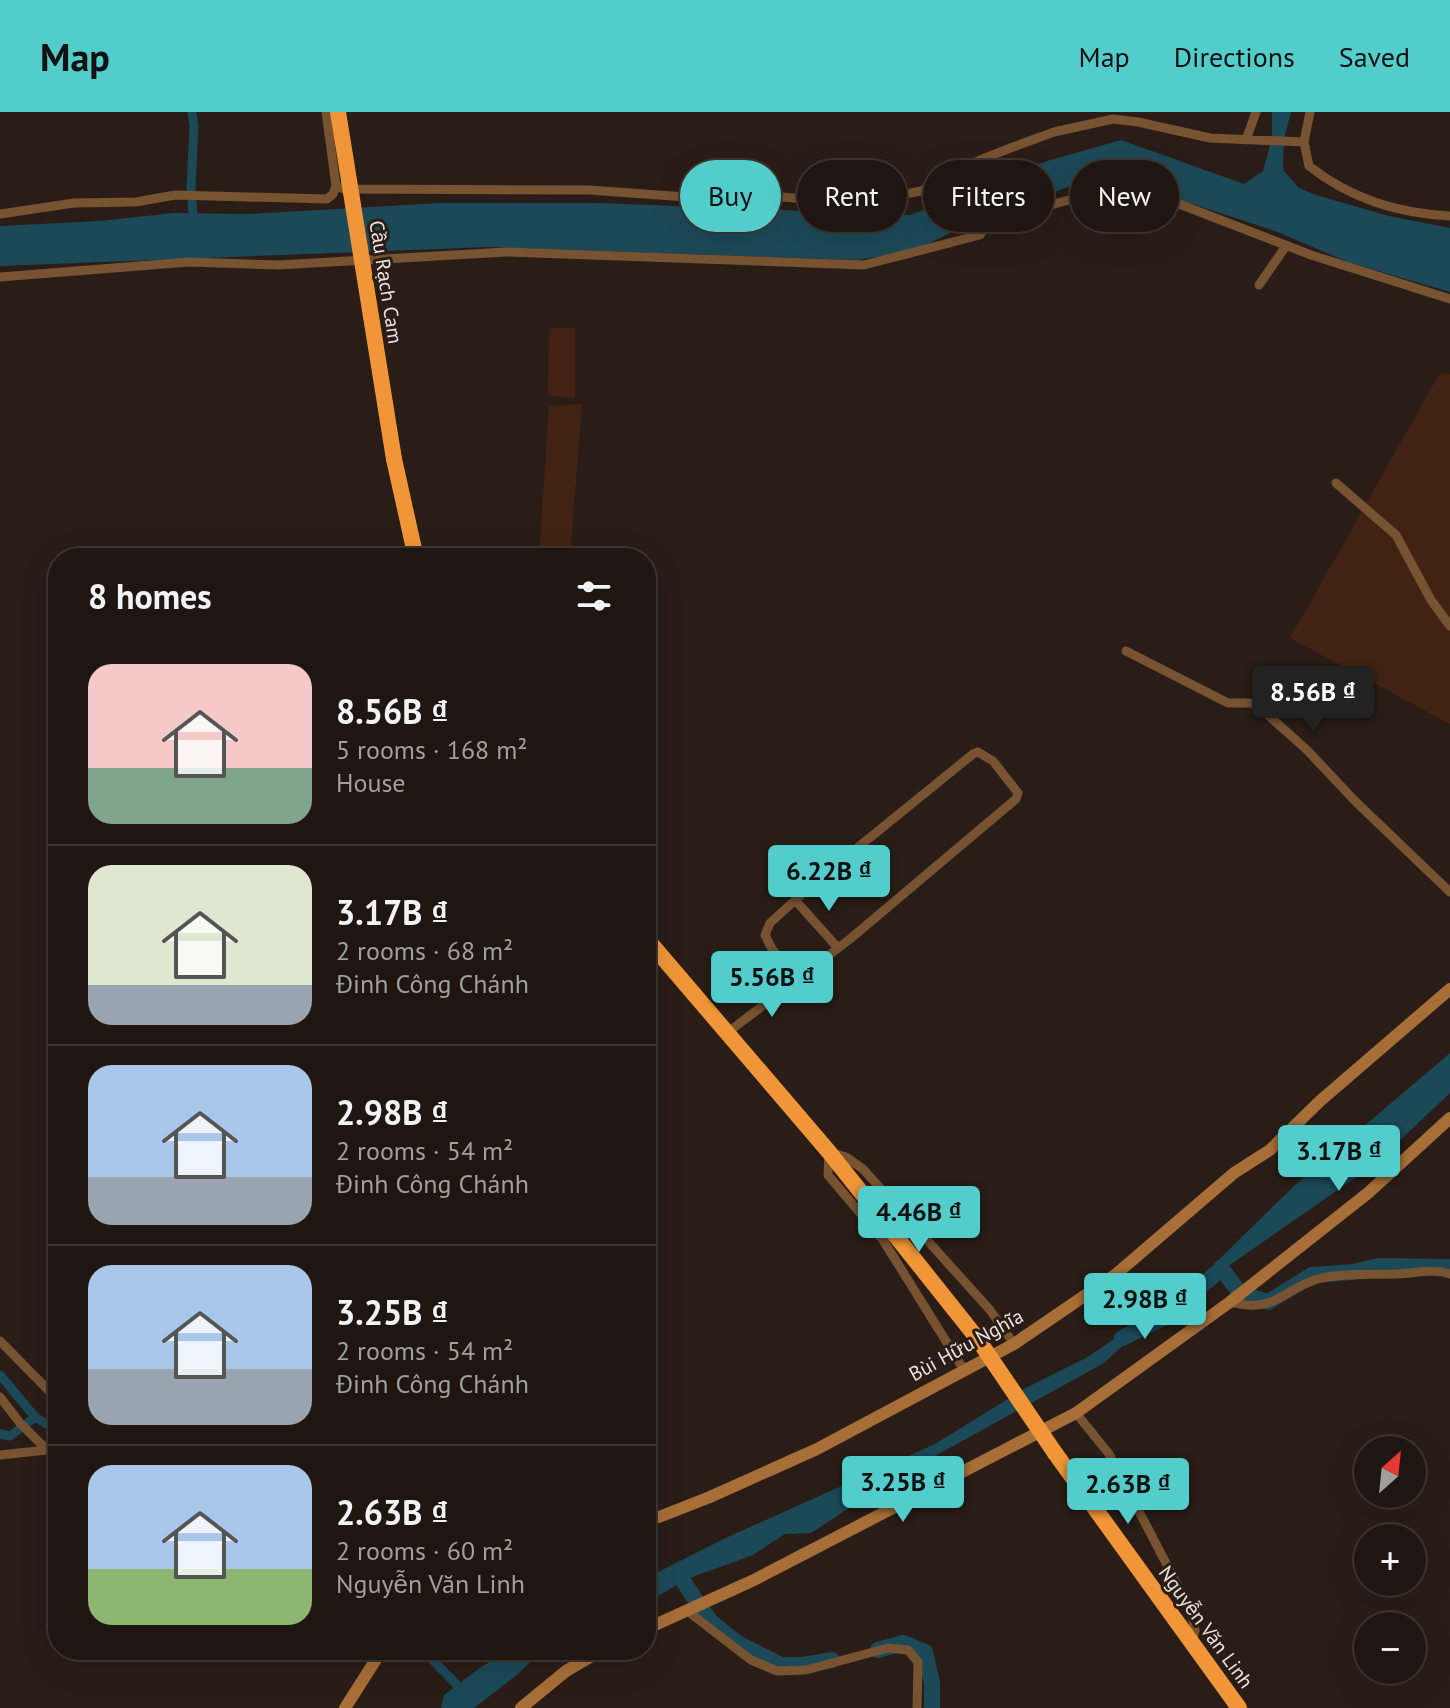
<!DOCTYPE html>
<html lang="en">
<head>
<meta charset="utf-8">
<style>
	:root { --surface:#201611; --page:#2d231f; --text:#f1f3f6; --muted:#a29f9f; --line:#3d3531; --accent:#52cdcc }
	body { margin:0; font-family:"PT Sans",sans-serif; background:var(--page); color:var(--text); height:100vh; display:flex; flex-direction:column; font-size:30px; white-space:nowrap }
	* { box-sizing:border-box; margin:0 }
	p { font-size:26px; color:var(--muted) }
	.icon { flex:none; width:44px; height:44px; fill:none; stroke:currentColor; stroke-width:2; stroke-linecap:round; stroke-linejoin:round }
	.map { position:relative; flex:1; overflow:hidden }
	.side { position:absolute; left:48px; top:436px; width:608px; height:1112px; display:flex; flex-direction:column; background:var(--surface); border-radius:32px; box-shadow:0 8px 32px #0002,0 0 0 2px var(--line) }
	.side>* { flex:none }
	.banner { position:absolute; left:680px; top:48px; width:650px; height:72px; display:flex; gap:16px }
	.needle { width:52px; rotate:27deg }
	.fabs { position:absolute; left:1354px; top:1324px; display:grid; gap:16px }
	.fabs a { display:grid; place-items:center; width:72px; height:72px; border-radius:50%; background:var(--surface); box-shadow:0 8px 32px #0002,0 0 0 2px var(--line); font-size:40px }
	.price { position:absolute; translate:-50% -68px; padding:0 18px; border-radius:8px; background:var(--accent); color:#111; font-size:26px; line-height:52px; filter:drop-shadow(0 2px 4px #0008) }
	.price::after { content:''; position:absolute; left:50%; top:48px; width:24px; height:18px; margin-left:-12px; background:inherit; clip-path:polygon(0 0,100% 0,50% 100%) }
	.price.active { background:#222; color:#fff }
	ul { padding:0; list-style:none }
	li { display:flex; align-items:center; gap:24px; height:200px; padding:0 40px }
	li+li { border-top:2px solid var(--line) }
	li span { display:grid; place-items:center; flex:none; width:224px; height:160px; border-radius:24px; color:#555 }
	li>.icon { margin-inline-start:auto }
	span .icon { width:96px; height:96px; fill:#fffc; stroke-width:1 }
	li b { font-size:34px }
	h2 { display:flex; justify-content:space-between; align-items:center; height:96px; padding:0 40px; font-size:34px }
	.pill { padding:0 28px; border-radius:36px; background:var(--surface); box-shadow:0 8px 32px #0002,0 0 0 2px var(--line); font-size:28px; line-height:72px }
	.pill.active { background:var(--accent); color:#111 }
	header { display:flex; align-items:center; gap:48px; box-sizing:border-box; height:112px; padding:0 40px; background:var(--accent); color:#111 }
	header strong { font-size:38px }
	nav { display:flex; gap:44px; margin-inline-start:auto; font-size:28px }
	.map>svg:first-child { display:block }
	.green { fill:#422313 }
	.water { fill:#1c4957 }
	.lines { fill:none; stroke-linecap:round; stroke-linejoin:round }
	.canal { stroke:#1c4957; stroke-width:9 }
	.river { stroke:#1c4957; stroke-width:16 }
	.street { stroke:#775332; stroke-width:9 }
	.secondary { stroke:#a86e37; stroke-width:12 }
	.highway { stroke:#f09638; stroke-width:16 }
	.highway-bridge { stroke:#f09638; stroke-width:16 }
	.labels { text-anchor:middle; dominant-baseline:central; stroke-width:6; stroke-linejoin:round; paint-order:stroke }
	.street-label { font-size:20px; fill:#ece3de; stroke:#2a1d17 }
</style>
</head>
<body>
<header>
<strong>Map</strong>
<nav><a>Map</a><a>Directions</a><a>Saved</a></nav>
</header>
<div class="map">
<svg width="1450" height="1596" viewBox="0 0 1450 1596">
	<rect width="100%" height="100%" fill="#2a1d17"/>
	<path class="green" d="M549,216h26v70l-27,-2z
		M1440,261l10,1v350l-160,-86z
		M582,292l-12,154h-31l10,-152z"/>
	<path class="water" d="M1272,0h19l-7,26 -1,32 16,18 17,7 73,21 61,12v64l-102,-30 -73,-31 -174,-57 -153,60 -34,17 -56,9 -370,-13 -488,19v-40l100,-5 74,-8 74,1 192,-11h158l312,12 137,-54 74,-21 123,44 19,-13 9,-33z
		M1450,941v40l-56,53 -36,30 -209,145 -45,42 -207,114 -86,56 -26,1 -32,21 -66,24 -41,24v-25l84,-42 205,-92 89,-55 62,-31 104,-70 105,-103z
		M510,1538h32l-24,24 -44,34h-33l3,-13 37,-28z"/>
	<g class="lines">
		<path class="canal" d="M192,0l2,14 -3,62 3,38
			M0,1263l35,42 23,14
			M0,1322l10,2 25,-19
			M423,1538l36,37"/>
		<path class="river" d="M1221,1156l19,25 28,9 44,-27 41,-3 26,-6 71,1
			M1122,1226l45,-22 47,-41
			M681,1466l29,43 27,22 44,22h22l29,-5
			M878,1538l25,-7 22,9 7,31v25"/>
		<path class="street" d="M1310,0l-6,30 5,24c42,33 88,47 141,50
			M1246,28l10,-28
			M336,74l8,3 245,1 139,10 42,-4 86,7 65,-12 59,-31 33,-13 41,-15 59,-13 25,3 72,16 94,4
			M0,102l74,-11 62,-1 39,-7 152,4 6,-5 3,-8 -10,-74
			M0,165l189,-15 89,3 229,-13 357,13 116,-30 4,-7 20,-10 108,-30 62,14 137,53 139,44
			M1259,173l27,-39
			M1336,371l60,52 35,65 19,26
			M1126,539l102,52h23l8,4 48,43 48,51 95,91
			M795,788l43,48
			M727,921l123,-94 166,-140 2,-6 -25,-32 -15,-9 -5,2 -159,129 -44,40 -5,12 7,14 25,30
			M1230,1190c46,12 51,-12 88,-23 24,-6 51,-4 76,-5 19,0 37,-6 56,0
			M0,1229l58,59
			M964,1258l-81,-130 -55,-65 1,-23 17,5 17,12 127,141 24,34
			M0,1285l20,26 27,27
			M1076,1301l33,41 82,157 4,20 -3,10
			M0,1343l47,-5 11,2
			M686,1498l65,50 26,11 29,-1 82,-22 20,2 10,12 -1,46"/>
		<path class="secondary" d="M646,1406l13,-1 51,-20 107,-48 197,-105 101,-69 119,-102 36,-23 50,-49 130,-112
			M646,1517l108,-49 322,-167 154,-111 138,-109 82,-75
			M345,1596l37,-58
			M521,1596l45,-37 36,-21"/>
		<path class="highway" d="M394,347l22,99
			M646,826l183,214 148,186
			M1055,1341l184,255"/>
		<path class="highway-bridge" d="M338,0l56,347
			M977,1226l78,115"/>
	</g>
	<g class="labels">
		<g class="street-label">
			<text transform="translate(386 170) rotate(81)">Cầu Rạch Cam</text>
			<text transform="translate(966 1233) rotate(-29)">Bùi Hữu Nghĩa</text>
			<text transform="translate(1206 1515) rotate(54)">Nguyễn Văn Linh</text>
		</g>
	</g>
</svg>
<div class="fabs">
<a><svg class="needle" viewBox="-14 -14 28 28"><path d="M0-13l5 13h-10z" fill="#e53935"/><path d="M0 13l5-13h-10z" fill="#a29f9f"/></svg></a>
<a>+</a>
<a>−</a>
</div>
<b class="price active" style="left:1313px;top:622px">8.56B ₫</b>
<b class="price" style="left:829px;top:801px">6.22B ₫</b>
<b class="price" style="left:772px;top:907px">5.56B ₫</b>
<b class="price" style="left:1339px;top:1081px">3.17B ₫</b>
<b class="price" style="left:919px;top:1142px">4.46B ₫</b>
<b class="price" style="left:1145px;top:1229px">2.98B ₫</b>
<b class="price" style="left:903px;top:1412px">3.25B ₫</b>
<b class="price" style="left:1128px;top:1414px">2.63B ₫</b>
<div class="banner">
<a class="pill active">Buy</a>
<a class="pill">Rent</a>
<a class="pill">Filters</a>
<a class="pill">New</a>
</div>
<section class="side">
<h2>8 homes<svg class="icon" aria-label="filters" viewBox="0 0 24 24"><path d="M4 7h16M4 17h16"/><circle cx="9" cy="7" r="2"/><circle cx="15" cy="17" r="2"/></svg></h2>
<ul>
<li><span style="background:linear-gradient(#f6c9c9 65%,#7fa58c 0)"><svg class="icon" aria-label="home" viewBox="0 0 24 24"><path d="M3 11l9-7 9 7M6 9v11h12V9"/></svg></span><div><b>8.56B ₫</b><p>5 rooms · 168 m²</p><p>House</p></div></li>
<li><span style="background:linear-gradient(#dfe7d0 75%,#9aa5b1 0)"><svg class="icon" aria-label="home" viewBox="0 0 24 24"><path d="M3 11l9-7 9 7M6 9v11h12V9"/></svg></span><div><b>3.17B ₫</b><p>2 rooms · 68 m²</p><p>Đinh Công Chánh</p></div></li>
<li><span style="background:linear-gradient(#a9c7e8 70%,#9aa5b1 0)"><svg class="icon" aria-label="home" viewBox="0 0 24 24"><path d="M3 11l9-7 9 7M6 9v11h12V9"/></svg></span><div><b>2.98B ₫</b><p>2 rooms · 54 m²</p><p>Đinh Công Chánh</p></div></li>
<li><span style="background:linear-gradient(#a9c7e8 65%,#9aa5b1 0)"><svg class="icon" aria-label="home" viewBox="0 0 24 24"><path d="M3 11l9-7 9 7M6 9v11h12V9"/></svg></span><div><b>3.25B ₫</b><p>2 rooms · 54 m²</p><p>Đinh Công Chánh</p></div></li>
<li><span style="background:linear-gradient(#a9c7e8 65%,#8fb573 0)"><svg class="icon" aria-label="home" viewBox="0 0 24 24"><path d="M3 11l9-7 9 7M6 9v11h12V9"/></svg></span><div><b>2.63B ₫</b><p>2 rooms · 60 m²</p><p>Nguyễn Văn Linh</p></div></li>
</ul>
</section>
</div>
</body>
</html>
